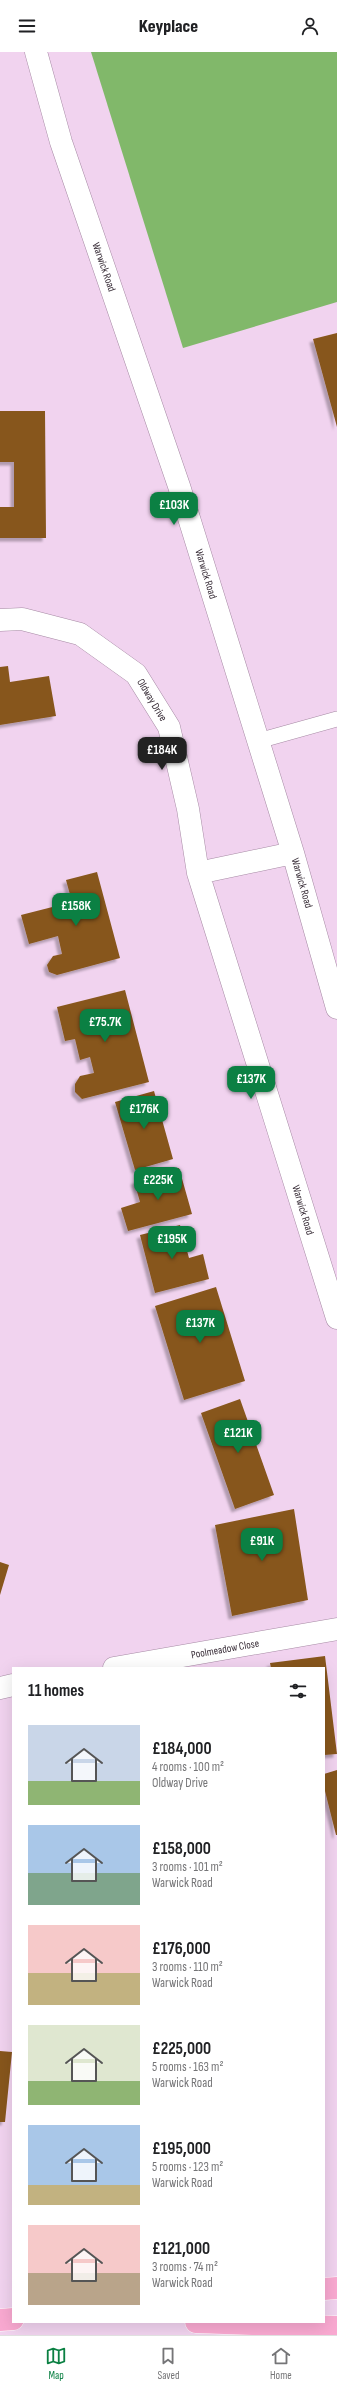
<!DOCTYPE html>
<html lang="en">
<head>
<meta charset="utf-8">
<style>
	:root { --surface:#fff; --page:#f2f2f2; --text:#202124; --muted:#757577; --line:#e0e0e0; --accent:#0b8043 }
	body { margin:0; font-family:"Sofia Sans Condensed",sans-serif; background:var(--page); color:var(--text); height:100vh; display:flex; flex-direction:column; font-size:15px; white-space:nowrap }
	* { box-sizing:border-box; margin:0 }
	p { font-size:13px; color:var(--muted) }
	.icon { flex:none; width:22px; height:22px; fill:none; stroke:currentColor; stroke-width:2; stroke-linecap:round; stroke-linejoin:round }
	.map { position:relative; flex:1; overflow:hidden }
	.side { position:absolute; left:12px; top:1615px; width:313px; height:656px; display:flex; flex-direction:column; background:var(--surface); border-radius:0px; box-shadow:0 4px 16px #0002 }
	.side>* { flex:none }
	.price { position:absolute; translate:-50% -34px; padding:0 9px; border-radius:8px; background:var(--accent); color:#fff; font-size:13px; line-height:26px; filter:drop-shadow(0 1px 2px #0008) }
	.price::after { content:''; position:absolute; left:50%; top:24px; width:12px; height:9px; margin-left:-6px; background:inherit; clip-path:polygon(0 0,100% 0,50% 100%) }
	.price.on { background:#222; color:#fff }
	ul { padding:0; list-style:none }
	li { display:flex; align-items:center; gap:12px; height:100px; padding:0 16px }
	li span { display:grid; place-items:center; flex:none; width:112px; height:80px; border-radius:0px; color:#555 }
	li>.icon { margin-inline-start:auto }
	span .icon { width:48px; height:48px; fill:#fffc; stroke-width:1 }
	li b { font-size:17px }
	h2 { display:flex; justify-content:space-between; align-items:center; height:48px; padding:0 16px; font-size:17px }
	header { display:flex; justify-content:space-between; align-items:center; height:52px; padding:0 16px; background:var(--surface); font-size:18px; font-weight:800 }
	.dock { display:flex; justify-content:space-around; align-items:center; height:56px; border-top:1px solid var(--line); background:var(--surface); font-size:11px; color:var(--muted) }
	.dock a { display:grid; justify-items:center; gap:2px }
	.dock .on { color:var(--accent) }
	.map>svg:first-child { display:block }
	.forest { fill:#81b86a }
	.building { fill:#87561b; filter:url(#shadow) }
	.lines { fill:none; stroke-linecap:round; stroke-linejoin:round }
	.lane-casing { stroke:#a68aa4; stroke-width:16 }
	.street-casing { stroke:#a68aa4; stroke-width:23 }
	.highway-casing { stroke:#fff; stroke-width:23 }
	.lane { stroke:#fff; stroke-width:15 }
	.street { stroke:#fff; stroke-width:22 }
	.highway { stroke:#f9a9d1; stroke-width:22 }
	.labels { text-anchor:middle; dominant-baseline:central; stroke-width:4; stroke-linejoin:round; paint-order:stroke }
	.street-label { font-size:11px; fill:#392e38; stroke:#fff }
</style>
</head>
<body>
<header><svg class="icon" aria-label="menu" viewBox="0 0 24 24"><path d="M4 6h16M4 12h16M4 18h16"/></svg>Keyplace<svg class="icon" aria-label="person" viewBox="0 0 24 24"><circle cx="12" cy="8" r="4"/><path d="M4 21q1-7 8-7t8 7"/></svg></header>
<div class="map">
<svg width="337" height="2283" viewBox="0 0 337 2283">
	<defs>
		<filter id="shadow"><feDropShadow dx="-3.5" dy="3.5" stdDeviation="1" flood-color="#0004"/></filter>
	</defs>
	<rect width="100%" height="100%" fill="#f1d3ef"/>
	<path class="forest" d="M91,0h246v250l-154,46z"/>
	<path class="building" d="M337,281v94l-24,-88z
		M0,359h45l1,127h-46v-31h14v-45h-14z
		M8,614l2,16 39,-6 7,40 -56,9v-58z
		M97,820l23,86 -63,17 -8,-3 -2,-7 6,-9 9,-2 -4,-18 -29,8 -8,-29 51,-13 -6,-22z
		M125,938l24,92 -67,17 -7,-7v-8l5,-8 14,-3 -4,-16 -10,3 -5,-21 -10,2 -8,-34z
		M154,1039l19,68 -38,11 -20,-68z
		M179,1116l13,46 -64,17 -7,-23 19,-6 -6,-21z
		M180,1173l9,33 14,-4 6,25 -54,14 -15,-58z
		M216,1235l29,94 -61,19 -29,-94z
		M240,1347l34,96 -39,14 -34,-96z
		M294,1457l14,91 -76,16 -17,-91z
		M0,1510l9,3 -9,30z
		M325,1604l12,98 -13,1v-87h-53l-1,-5z
		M337,1718v65h-1l-12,-48v-13z
		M0,1999l12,1 -7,70h-5z"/>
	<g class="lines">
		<g class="lane-casing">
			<path id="lane" d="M258,689l79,-22"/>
		</g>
		<g class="street-casing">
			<path id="street" d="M36,0l25,90 118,344 114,367 44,155
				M0,568l22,-1 58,15 56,40 33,53 19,82 10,64 95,-20
				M198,821l139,445
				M114,1616l223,-39
				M0,1636l13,-3"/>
		</g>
		<g class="highway-casing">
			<path id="highway" d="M324,2237l13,-1
				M0,2268l13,-1
				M196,2270l141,5"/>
		</g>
		<use href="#lane" class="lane"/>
		<use href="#street" class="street"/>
		<use href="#highway" class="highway"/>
	</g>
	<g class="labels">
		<g class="street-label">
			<text transform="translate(104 215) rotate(71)">Warwick Road</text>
			<text transform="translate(206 522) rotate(73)">Warwick Road</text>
			<text transform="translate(152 648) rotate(59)">Oldway Drive</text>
			<text transform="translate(302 831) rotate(74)">Warwick Road</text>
			<text transform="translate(303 1158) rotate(73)">Warwick Road</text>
			<text transform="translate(225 1597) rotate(-10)">Poolmeadow Close</text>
		</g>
	</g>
</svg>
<b class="price" style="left:174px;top:474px">£103K</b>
<b class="price on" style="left:162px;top:719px">£184K</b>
<b class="price" style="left:76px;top:875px">£158K</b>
<b class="price" style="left:105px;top:991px">£75.7K</b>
<b class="price" style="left:251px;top:1048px">£137K</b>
<b class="price" style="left:144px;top:1078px">£176K</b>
<b class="price" style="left:158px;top:1149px">£225K</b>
<b class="price" style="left:172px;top:1208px">£195K</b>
<b class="price" style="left:200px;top:1292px">£137K</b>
<b class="price" style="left:238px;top:1402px">£121K</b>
<b class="price" style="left:262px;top:1510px">£91K</b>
<section class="side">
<h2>11 homes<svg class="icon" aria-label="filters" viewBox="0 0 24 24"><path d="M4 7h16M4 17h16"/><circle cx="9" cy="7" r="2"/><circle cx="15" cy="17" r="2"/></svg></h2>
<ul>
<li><span style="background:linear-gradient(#c9d6e8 70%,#8fb573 0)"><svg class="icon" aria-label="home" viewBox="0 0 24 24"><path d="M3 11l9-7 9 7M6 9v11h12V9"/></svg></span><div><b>£184,000</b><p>4 rooms · 100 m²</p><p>Oldway Drive</p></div></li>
<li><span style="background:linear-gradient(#a9c7e8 60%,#7fa58c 0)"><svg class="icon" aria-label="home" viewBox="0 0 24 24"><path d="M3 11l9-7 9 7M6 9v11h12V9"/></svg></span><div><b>£158,000</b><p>3 rooms · 101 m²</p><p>Warwick Road</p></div></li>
<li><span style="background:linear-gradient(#f6c9c9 60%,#c2b280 0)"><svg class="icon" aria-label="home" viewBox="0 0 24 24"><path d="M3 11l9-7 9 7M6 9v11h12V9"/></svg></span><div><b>£176,000</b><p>3 rooms · 110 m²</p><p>Warwick Road</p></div></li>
<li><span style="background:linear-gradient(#dfe7d0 70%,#8fb573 0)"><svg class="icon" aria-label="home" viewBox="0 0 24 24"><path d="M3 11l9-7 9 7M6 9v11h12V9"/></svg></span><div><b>£225,000</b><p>5 rooms · 163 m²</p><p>Warwick Road</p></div></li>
<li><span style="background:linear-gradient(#a9c7e8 75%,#c2b280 0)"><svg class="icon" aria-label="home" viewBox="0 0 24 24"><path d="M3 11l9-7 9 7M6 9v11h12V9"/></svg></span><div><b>£195,000</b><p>5 rooms · 123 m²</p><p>Warwick Road</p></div></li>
<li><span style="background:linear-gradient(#f6c9c9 60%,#b9a48a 0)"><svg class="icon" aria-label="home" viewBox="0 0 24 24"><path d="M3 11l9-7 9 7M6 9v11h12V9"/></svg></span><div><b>£121,000</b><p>3 rooms · 74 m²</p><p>Warwick Road</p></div></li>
</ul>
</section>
</div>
<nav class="dock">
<a class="on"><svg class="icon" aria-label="map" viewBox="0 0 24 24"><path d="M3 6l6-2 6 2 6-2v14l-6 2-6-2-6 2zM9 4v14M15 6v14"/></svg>Map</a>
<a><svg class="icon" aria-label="saved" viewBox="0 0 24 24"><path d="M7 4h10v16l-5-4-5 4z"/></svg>Saved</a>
<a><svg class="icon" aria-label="home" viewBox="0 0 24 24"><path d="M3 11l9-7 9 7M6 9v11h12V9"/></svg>Home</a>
</nav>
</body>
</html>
